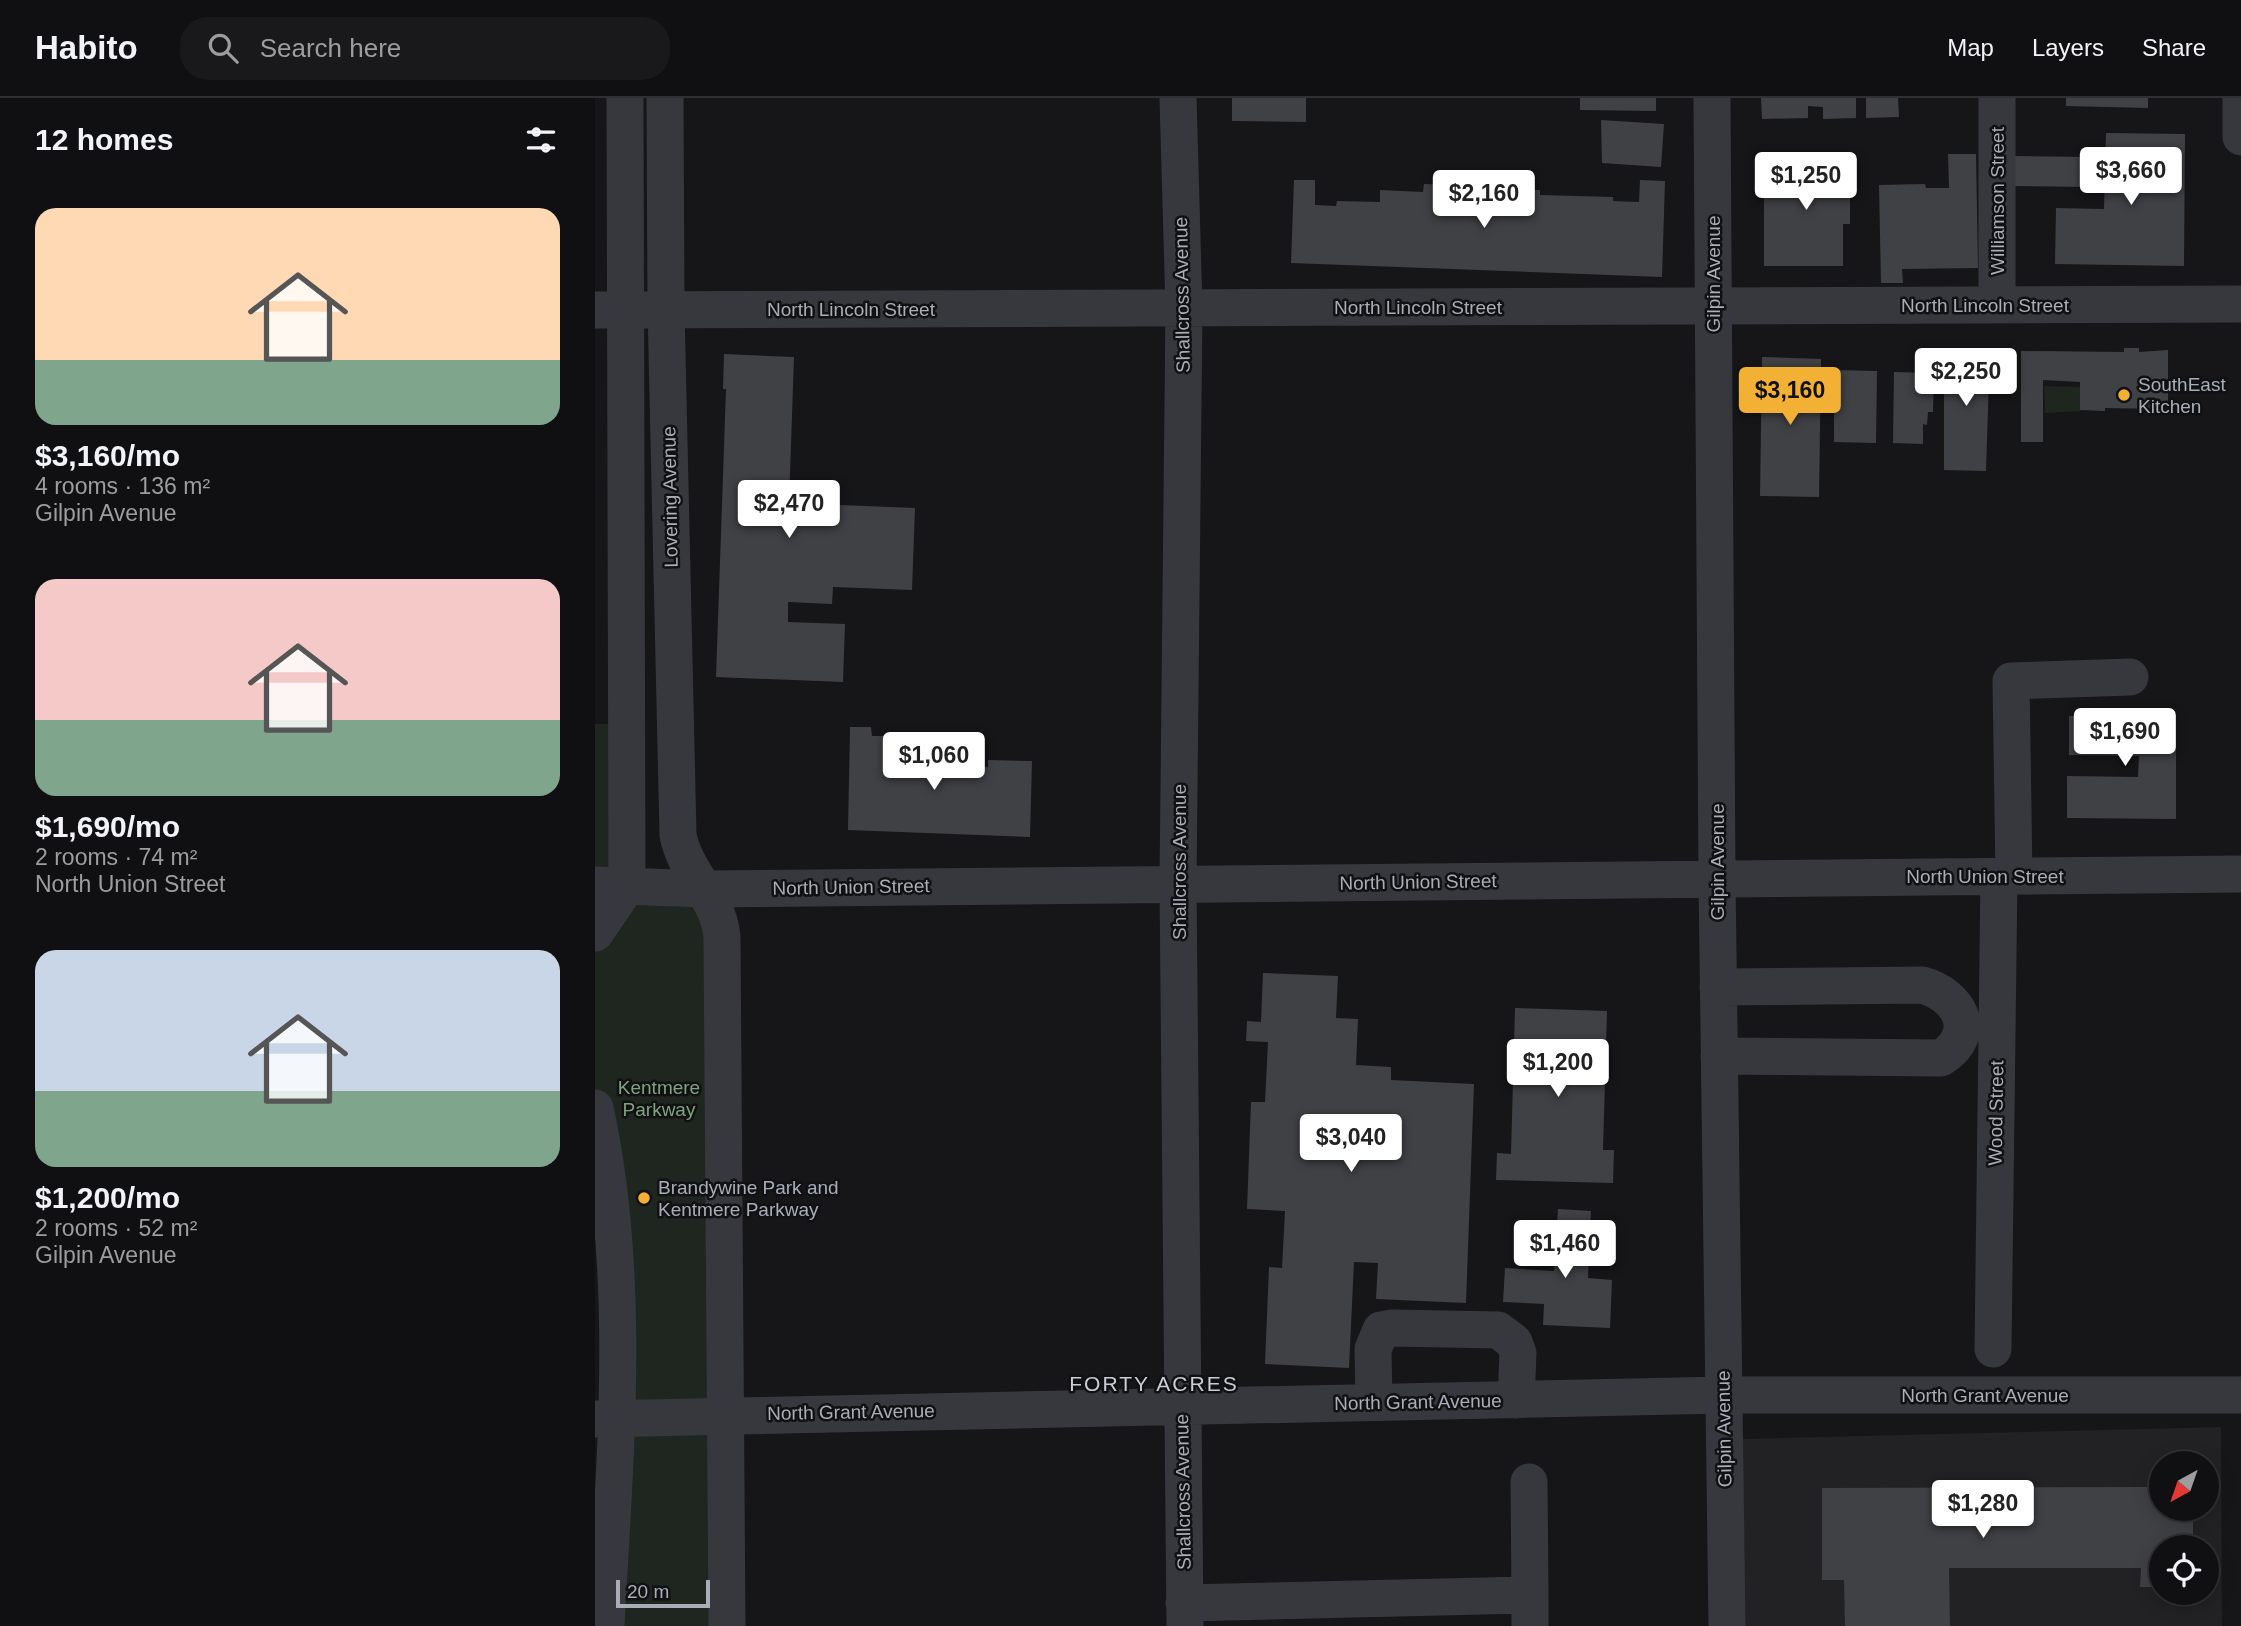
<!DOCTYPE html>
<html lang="en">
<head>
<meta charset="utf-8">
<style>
	:root { --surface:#101012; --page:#19191b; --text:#f1f3f6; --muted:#9c9d9f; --line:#303032; --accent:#f2b134 }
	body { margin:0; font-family:Arial,sans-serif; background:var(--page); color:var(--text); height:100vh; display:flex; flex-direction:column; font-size:26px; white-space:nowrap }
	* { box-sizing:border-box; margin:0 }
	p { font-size:23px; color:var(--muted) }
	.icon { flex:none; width:38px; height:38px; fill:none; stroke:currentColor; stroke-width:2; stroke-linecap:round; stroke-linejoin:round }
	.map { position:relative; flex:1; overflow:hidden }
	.details { display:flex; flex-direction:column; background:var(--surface); width:595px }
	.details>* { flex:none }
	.needle { width:46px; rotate:220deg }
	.tools { position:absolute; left:1554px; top:1353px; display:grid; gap:14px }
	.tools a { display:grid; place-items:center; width:70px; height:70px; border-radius:50%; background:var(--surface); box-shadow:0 4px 18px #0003,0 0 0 2px var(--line); font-size:35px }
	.scale { position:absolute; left:21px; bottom:18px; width:94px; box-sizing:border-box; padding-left:7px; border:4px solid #a8adb8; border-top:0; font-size:19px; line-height:24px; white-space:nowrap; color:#a8adb8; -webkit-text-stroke:5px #111113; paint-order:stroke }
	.price { position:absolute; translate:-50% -60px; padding:0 16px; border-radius:7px; background:#fff; color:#222; font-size:23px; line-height:46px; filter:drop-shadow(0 2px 4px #0008) }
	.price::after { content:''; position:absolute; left:50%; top:42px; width:21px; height:16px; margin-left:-10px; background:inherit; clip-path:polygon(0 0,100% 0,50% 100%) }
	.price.selected { background:var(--accent); color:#111 }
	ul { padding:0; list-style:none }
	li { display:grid; align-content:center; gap:14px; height:371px; padding:0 35px }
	li span { display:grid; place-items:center; height:217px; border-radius:21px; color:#555 }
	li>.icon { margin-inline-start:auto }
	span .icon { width:126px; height:126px; fill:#fffc; stroke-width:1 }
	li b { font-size:30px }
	h2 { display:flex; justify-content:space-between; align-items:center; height:84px; padding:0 35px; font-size:30px }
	header { display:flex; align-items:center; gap:42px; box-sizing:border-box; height:98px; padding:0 35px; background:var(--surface); border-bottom:2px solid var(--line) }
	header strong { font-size:33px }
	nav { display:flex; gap:38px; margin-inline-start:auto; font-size:24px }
	.search { width:490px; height:63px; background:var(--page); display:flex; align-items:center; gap:18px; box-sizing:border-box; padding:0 24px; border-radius:28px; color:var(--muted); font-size:26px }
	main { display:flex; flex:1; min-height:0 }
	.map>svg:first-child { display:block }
	.built { fill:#222225; fill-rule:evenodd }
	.green { fill:#1e261f }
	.building { fill:#404145 }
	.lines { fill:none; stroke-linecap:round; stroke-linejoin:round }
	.minor { stroke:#37383d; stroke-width:37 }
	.poi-dot { fill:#f2b134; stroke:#111113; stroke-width:2.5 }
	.labels { text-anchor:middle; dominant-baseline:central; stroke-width:5; stroke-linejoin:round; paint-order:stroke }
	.street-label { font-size:19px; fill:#a8adb8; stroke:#111113 }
	.poi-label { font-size:19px; fill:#a8adb8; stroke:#111113; text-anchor:start }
	.park-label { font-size:19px; fill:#7fa381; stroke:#111113 }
	.neighbourhood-label { font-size:21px; letter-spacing:2px; fill:#c9ccd4; stroke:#111113 }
</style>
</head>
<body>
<header>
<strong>Habito</strong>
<div class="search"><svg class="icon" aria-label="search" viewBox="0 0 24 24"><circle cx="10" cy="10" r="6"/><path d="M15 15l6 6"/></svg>Search here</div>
<nav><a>Map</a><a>Layers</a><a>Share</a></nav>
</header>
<main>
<section class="details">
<h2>12 homes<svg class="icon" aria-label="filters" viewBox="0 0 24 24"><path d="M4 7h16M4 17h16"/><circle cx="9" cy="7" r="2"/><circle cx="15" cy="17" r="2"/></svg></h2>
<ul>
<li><span style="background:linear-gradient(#ffd9b3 70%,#7fa58c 0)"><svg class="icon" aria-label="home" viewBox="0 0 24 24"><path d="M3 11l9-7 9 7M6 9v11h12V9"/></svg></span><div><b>$3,160/mo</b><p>4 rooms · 136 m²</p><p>Gilpin Avenue</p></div></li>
<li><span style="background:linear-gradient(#f6c9c9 65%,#7fa58c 0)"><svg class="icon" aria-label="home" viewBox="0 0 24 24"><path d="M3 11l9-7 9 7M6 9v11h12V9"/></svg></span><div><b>$1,690/mo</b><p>2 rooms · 74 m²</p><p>North Union Street</p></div></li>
<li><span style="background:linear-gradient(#c9d6e8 65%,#7fa58c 0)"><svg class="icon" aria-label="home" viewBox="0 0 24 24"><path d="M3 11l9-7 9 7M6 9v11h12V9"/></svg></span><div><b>$1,200/mo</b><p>2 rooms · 52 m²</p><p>Gilpin Avenue</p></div></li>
</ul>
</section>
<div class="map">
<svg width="1646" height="1528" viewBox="0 0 1646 1528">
	<rect width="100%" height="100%" fill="#161618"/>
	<path class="built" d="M1626,1329l1,199h-479v-187zM1566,1365h46v45h-46zM1566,1449h46v45h-46z"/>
	<path class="green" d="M1449,288l36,1 1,24 -36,2z
		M0,626h31l1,162 76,3 24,737h-121l-11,-518z"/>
	<path class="building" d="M637,0h74v24l-74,-1z
		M985,0h76v13l-76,-1z
		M1166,0h95v20l-33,1v-12l-15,-1v12l-46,1z
		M1271,0h32l1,19 -33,1z
		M1471,0h82v10l-82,-2z
		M1006,22l63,4 -3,43 -59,-4z
		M1511,35l79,1 -1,132 -129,-2 1,-56 48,1z
		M1353,56h28l2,114 -76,1 1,14h-22l-2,-98 46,-1 1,4h23z
		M1418,58l78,1v30l-78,-1z
		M1169,62l86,1v63h-7v42h-79z
		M860,72l43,2 -1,17 43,1v5l73,2v4l26,1 1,-22 25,1 -3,96 -371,-14 3,-83h21v25l21,1 1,-5 43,1v-12l43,2 1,-8 30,1z
		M1349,250h46l-4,123 -42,-1z
		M1529,250h15v4l29,-2v59l-63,-1v3l-25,-1v-28l-37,-2v62h-22v-91l103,1z
		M129,256l70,3 -5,146 126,5 -3,82 -79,-3 -1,17 -44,-2v20l57,2 -2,58 -127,-5 10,-288h-3z
		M1167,259l59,2 -2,138 -59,-1z
		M1239,272l43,1 -1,72 -42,-1z
		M1299,274l40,1 -1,39h-5l-1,13 -4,-1v20l-30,-1z
		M1474,618l107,2v101l-109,-1v-42l71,1 1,-21 -70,-1z
		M255,629h21l1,9h23l-1,18 50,2 -1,9 45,2v-7l44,1 -2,76 -182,-7z
		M668,875l75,3 -2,42 22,1 -2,46 35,2v13l83,4 -8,219 -90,-4 2,-36 -24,-1 -5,106 -84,-4 4,-97 13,1 3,-57 -38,-2 4,-107h14l3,-60 -22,-1 1,-20 14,1z
		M920,910l92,3 -4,139h11l-1,33 -117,-3 1,-27 14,1z
		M963,1111l33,2 -3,67 24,2 -2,48 -67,-3 1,-21 -41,-2 2,-34 49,3z
		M1559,1371h7v39h32v39h-32v40h-21l1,-19h-192l1,58h-105l-1,-46h-22v-92l332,-1z"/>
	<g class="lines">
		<path class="minor" d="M70,0l1,211 12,526c7,38 41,63 44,102l5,689
			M583,0l6,210 -6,576 7,742
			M1117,0l5,781 10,747
			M1646,0v39
			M1402,206v-206
			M0,212l1646,-6
			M1419,778l-3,-195 119,-4
			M0,787l108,4 1538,-15
			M0,835l32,-47 -2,-788
			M1123,889l204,-2c38,10 58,49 19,73l-222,-2
			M0,1010c37,171 20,345 11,518
			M1398,1251l6,-473
			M779,1304l-1,-53 8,-19 11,-2 106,2 16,12 4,11 -2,47
			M0,1321l1129,-24h517
			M934,1384l1,113
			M589,1505l346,-8v31"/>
	</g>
	<g class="poi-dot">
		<circle cx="1529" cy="297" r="7"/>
		<circle cx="49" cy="1100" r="7"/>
	</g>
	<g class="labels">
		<g class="street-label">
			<text transform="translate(1402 103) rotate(-90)">Williamson Street</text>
			<text transform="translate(1118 176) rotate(-90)">Gilpin Avenue</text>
			<text transform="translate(587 197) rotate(-91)">Shallcross Avenue</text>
			<text x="1390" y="207">North Lincoln Street</text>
			<text x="823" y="209">North Lincoln Street</text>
			<text x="256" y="211">North Lincoln Street</text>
			<text transform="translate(75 399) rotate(-91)">Lovering Avenue</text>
			<text transform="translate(584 764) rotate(-90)">Shallcross Avenue</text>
			<text transform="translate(1122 764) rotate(-90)">Gilpin Avenue</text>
			<text x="1390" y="778">North Union Street</text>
			<text transform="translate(823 784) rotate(-1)">North Union Street</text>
			<text transform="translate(256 789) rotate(-1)">North Union Street</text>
			<text transform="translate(1401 1015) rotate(-89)">Wood Street</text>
			<text x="1390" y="1297">North Grant Avenue</text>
			<text transform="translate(823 1304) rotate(-1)">North Grant Avenue</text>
			<text transform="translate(256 1314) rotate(-1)">North Grant Avenue</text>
			<text transform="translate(1129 1331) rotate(-91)">Gilpin Avenue</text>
			<text transform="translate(588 1394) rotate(-91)">Shallcross Avenue</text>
		</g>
		<g class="poi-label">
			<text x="1543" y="286">SouthEast<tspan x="1543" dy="22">Kitchen</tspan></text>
			<text x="63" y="1089">Brandywine Park and<tspan x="63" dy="22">Kentmere Parkway</tspan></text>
		</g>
		<g class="park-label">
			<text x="64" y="989">Kentmere<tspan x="64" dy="22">Parkway</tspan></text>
		</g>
		<g class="neighbourhood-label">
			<text x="559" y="1285">FORTY ACRES</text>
		</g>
	</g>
</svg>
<div class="tools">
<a><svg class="needle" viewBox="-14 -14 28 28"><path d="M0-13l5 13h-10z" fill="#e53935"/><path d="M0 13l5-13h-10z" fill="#9c9d9f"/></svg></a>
<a><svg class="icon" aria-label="locate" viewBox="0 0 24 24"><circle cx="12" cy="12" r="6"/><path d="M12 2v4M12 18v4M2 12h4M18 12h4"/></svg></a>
</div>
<div class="scale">20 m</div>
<b class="price" style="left:1536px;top:109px">$3,660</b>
<b class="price" style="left:1211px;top:114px">$1,250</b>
<b class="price" style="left:889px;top:132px">$2,160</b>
<b class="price" style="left:1371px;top:310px">$2,250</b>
<b class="price selected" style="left:1195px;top:329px">$3,160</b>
<b class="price" style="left:194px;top:442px">$2,470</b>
<b class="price" style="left:1530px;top:670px">$1,690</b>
<b class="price" style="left:339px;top:694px">$1,060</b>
<b class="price" style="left:963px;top:1001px">$1,200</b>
<b class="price" style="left:756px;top:1076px">$3,040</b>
<b class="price" style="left:970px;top:1182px">$1,460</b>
<b class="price" style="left:1388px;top:1442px">$1,280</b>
</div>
</main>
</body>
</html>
